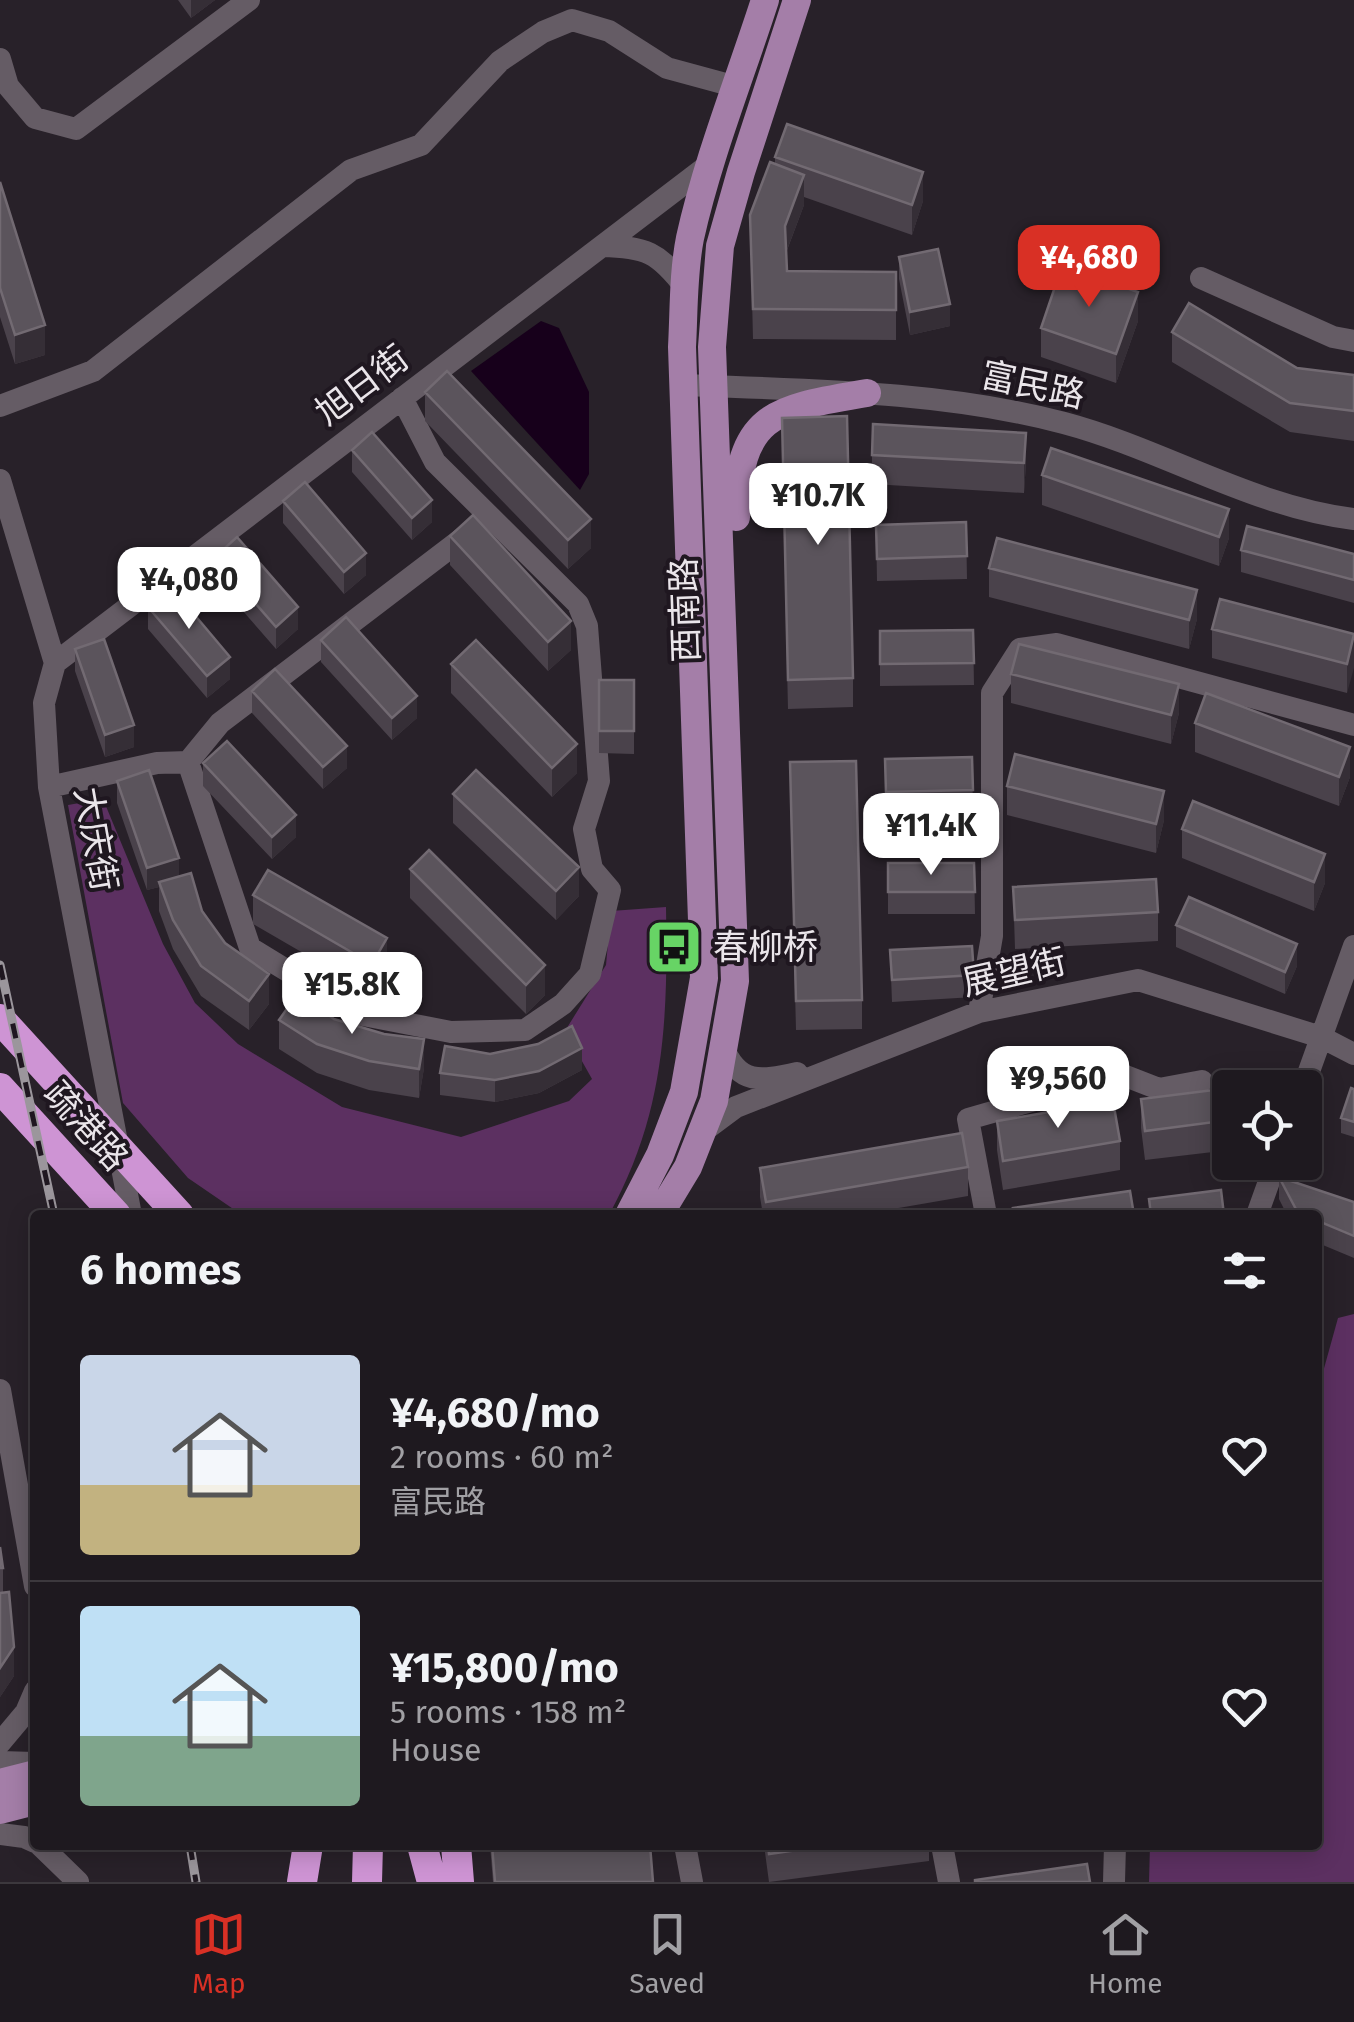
<!DOCTYPE html>
<html lang="en">
<head>
<meta charset="utf-8">
<style>
	:root { --surface:#1e191f; --page:#2b262c; --text:#f1f3f6; --muted:#a1a0a4; --line:#3c383d; --accent:#d93025 }
	body { margin:0; font-family:"Fira Sans","Noto Sans SC",sans-serif; background:var(--page); color:var(--text); height:100vh; display:flex; flex-direction:column; font-size:38px; white-space:nowrap }
	* { box-sizing:border-box; margin:0 }
	p { font-size:32px; color:var(--muted) }
	.icon { flex:none; width:55px; height:55px; fill:none; stroke:currentColor; stroke-width:2; stroke-linecap:round; stroke-linejoin:round }
	.map { position:relative; flex:1; overflow:hidden }
	.drawer { position:absolute; left:30px; top:1210px; width:1292px; height:640px; display:flex; flex-direction:column; background:var(--surface); border-radius:10px; box-shadow:0 5px 25px #0003,0 0 0 2px var(--line) }
	.drawer>* { flex:none }
	.controls { position:absolute; left:1212px; top:1070px; display:grid; gap:20px }
	.controls a { display:grid; place-items:center; width:110px; height:110px; border-radius:10px; background:var(--surface); box-shadow:0 5px 25px #0003,0 0 0 2px var(--line); font-size:50px }
	.price { position:absolute; translate:-50% -85px; padding:0 22px; border-radius:20px; background:#fff; color:#222; font-size:32px; line-height:65px; filter:drop-shadow(0 2px 5px #0008) }
	.price::after { content:''; position:absolute; left:50%; top:60px; width:30px; height:22px; margin-left:-15px; background:inherit; clip-path:polygon(0 0,100% 0,50% 100%) }
	.price.on { background:var(--accent); color:#fff }
	ul { padding:0; list-style:none }
	li { display:flex; align-items:center; gap:30px; height:250px; padding:0 50px }
	li+li { border-top:2px solid var(--line) }
	li span { display:grid; place-items:center; flex:none; width:280px; height:200px; border-radius:10px; color:#555 }
	li>.icon { margin-inline-start:auto }
	span .icon { width:120px; height:120px; fill:#fffc; stroke-width:1 }
	li b { font-size:42px }
	h2 { display:flex; justify-content:space-between; align-items:center; height:120px; padding:0 50px; font-size:42px }
	.menu { display:flex; justify-content:space-around; align-items:center; height:140px; border-top:2px solid var(--line); background:var(--surface); font-size:28px; color:var(--muted) }
	.menu a { display:grid; justify-items:center; gap:5px }
	.menu .on { color:var(--accent) }
	.map>svg:first-child { display:block }
	.green { fill:#5c3061 }
	.water { fill:#17001b }
	.lines { fill:none; stroke-linecap:round; stroke-linejoin:round }
	.minor { stroke:#655c65; stroke-width:22 }
	.major { stroke:#a47ea8; stroke-width:28 }
	.highway { stroke:#ce94d4; stroke-width:30 }
	.rail-casing { stroke:#9b969c; stroke-width:9 }
	.rail { stroke:#1f1720; stroke-width:5; stroke-dasharray:15; stroke-linecap:butt }
	.wall { fill:#4a424b }
	.shaded-wall { fill:#352e36 }
	.building { fill:#5b545c; stroke:#726a72; stroke-width:2.5 }
	.labels { text-anchor:middle; dominant-baseline:central; stroke-width:8; stroke-linejoin:round; paint-order:stroke }
	.street-label { font-size:35px; fill:#eae5ea; stroke:#1f1720 }
	.poi-label { font-size:35px; fill:#eae5ea; stroke:#1f1720; text-anchor:start }
</style>
</head>
<body>
<div class="map">
<svg width="1354" height="1882" viewBox="0 0 1354 1882">
	<rect width="100%" height="100%" fill="#282129"/>
	<path class="green" d="M103,799l60,145 32,59 43,41 104,63 119,30 108,-36 23,-22 -27,-48 41,-66 5,-54 55,-4c2,114 -1,206 -57,308h-367l-54,-37 -65,-75 -55,-298z
		M1354,1314v568h-205l1,-37h168v-455l20,-72z"/>
	<path class="water" d="M541,321l18,7 30,64v82l-9,16 -109,-119z"/>
	<g class="lines">
		<path class="minor" d="M0,59l8,27 27,32 41,11 173,-129
			M602,246c44,1 56,6 83,41
			M1201,278l132,59 21,4
			M684,385c124,5 259,6 380,38 98,26 189,84 290,96
			M0,406l93,-35 258,-201 70,-25 79,-84 43,-29 29,-12 37,11 58,37 70,19
			M0,480l55,183 -11,40 5,84 82,428
			M55,663l656,-500
			M188,762l62,186 108,66 93,18 74,-2 38,-26 27,-30 20,-84 -18,-21 -8,-40 15,-48 -12,-155 -9,-22 -143,-142 -33,-64
			M49,787l108,-24 31,-1 32,-39 252,-192
			M979,1012l13,-76v-243l28,-44 37,-5 297,81
			M723,1047c16,38 37,34 74,26
			M1303,1088l51,-142
			M701,1133l35,-26 243,-95 159,-32 183,57 33,17
			M986,1215l-18,-96 155,-44 36,14 43,-8
			M1257,1215l19,-53
			M0,1390l35,196
			M0,1743l26,-31 9,-21
			M0,1762l35,1
			M0,1834l24,3 11,5
			M40,1845l38,37
			M685,1845l7,37
			M942,1845l7,37
			M1114,1882l1,-37"/>
		<path class="major" d="M736,517c3,-105 38,-108 131,-124
			M629,1215l31,-60 24,-63 20,-114 -22,-631c2,-36 1,-74 8,-109 18,-81 50,-160 75,-238
			M659,1215l29,-48 26,-66 21,-120 -23,-634 8,-101 21,-74 56,-172
			M0,1783l35,-9
			M0,1810l35,-9"/>
		<path class="highway" d="M0,1019l179,196
			M0,1088l116,127
			M422,1845l10,37
			M456,1845l3,37
			M302,1882l6,-37
			M367,1882l1,-37"/>
		<g class="rail-casing">
			<path id="rail" d="M0,965l54,250
				M190,1845l6,37"/>
		</g>
		<use href="#rail" class="rail"/>
	</g>
	<path class="wall" d="M178,0h37l-24,18z
		M775,157l148,44 -11,34 -108,-38v8l-18,48 1,18 109,1v68l-143,-1 -3,-124 25,-51z
		M0,182l45,173 -30,9 -15,-47z
		M899,257l51,69 -40,9 -11,-56z
		M1138,321l-22,62 -75,-26v-29z
		M1172,332l125,36 57,7v66l-64,-9 -118,-70z
		M425,392l166,156 -23,21 -143,-148z
		M782,447l71,231v29l-65,2z
		M352,450l80,72 -20,18 -60,-68z
		M872,455l154,7 -2,31 -152,-9z
		M1042,475l187,63 -10,28 -177,-61z
		M283,501l83,74 -22,19 -61,-71z
		M966,522l1,57 -90,2 -1,-56z
		M450,536l121,114 -23,21 -98,-106z
		M1241,550l113,4v49l-113,-31z
		M215,557l83,72 -22,20 -61,-70z
		M989,568l208,51 -8,30 -200,-52z
		M148,607l82,72 -23,19 -59,-69z
		M1212,629l142,5 -7,59 -135,-35z
		M973,630l1,55 -94,1v-55z
		M321,640l96,78 -25,22 -71,-78z
		M75,649l59,98 -29,10 -30,-86z
		M451,664l126,109 -25,24 -101,-104z
		M1011,674l168,39 -8,31 -160,-41z
		M599,680h35v74l-35,-1z
		M252,691l95,77 -24,21 -71,-76z
		M1195,723l155,54 -11,29 -144,-54z
		M972,757l1,55 -87,2 -1,-55z
		M203,763l93,74 -24,22 -69,-73z
		M117,781l85,130 67,93 -20,26 -48,-34 -28,-47 -14,-38v-24l-12,3 -30,-87z
		M1007,786l157,34 -8,33 -149,-38z
		M790,791l72,209v29l-66,1z
		M453,794l126,102 -23,24 -103,-97z
		M1182,829l143,54 -11,28 -132,-53z
		M888,863h86l1,51h-87z
		M410,869l135,126 -19,19 -116,-116z
		M1013,887l145,25v29l-143,8z
		M253,895l134,73 -15,25 -119,-69z
		M1176,925l121,41 -12,28 -109,-47z
		M890,950l84,25v22l-82,5z
		M334,1019l90,49 -5,30 -50,-8 -52,-17 -38,-24v-29z
		M582,1070l-43,23 -44,9 -55,-7v-22z
		M1230,1088v62l-85,10 -4,-32v-29z
		M1354,1089v48l-13,-4v-15z
		M997,1121l123,20v29l-117,20 -6,-40z
		M968,1167v29l-110,19h-95l-3,-18v-29z
		M1279,1177l75,25v56l-36,-15v-28h-31l-8,-16z
		M0,1547l3,21v25l11,83 -14,21z
		M490,1845h160l3,37h-160z
		M764,1845h165v16l-160,21z
		M963,1845h33l-32,5z"/>
	<path class="shaded-wall" d="M191,0h24l-24,18z
		M923,172v29l-11,34v-30z
		M804,175v30l-19,50v-29z
		M1138,292v29l-22,62v-29z
		M950,304v22l-40,9v-23z
		M45,325v30l-30,9v-29z
		M1026,433v29l-2,31v-30z
		M432,500v22l-20,18v-22z
		M1229,509v29l-10,28v-29z
		M591,519v29l-23,21v-29z
		M366,553v22l-22,19v-22z
		M1197,590v29l-8,30v-29z
		M298,607v22l-22,20v-22z
		M571,621v29l-23,21v-29z
		M1354,638v30l-7,25v-29z
		M230,657v22l-23,19v-22z
		M1179,684v29l-8,31v-29z
		M417,696v22l-25,22v-22z
		M134,725v22l-29,10v-22z
		M577,744v29l-25,24v-29z
		M347,746v22l-24,21v-22z
		M1350,747v30l-11,29v-29z
		M1164,791v29l-8,33v-29z
		M296,815v22l-24,22v-22z
		M1325,854v29l-11,28v-29z
		M179,858v22l-20,2v5l-12,3v-22z
		M579,867v29l-23,24v-29z
		M387,938v30l-15,25v-29z
		M1297,944v22l-12,28v-22z
		M545,965v30l-19,19v-29z
		M269,974v30l-20,26v-29z
		M424,1039v29l-5,30v-29z
		M582,1048v22l-43,23 -44,9v-22z
		M14,1647v29l-14,21v-29z"/>
	<path class="building" d="M787,124l136,48 -11,33 -137,-48z
		M770,162l34,13 -19,51 2,45 109,1v38l-143,-1 -3,-94z
		M0,182l45,143 -30,10 -15,-47z
		M938,249l12,55 -40,8 -11,-55z
		M1062,266l76,26 -22,62 -75,-26z
		M1189,303l108,65 57,7v36l-64,-8 -118,-71z
		M447,371l144,148 -23,21 -143,-148z
		M847,416l6,262 -65,2 -6,-262z
		M873,424l153,9 -2,30 -152,-8z
		M372,432l60,68 -20,18 -60,-68z
		M1051,448l178,61 -10,28 -177,-62z
		M305,482l61,71 -22,19 -61,-71z
		M473,515l98,106 -23,21 -98,-106z
		M966,522l1,34 -90,3 -1,-34z
		M1247,526l107,28v26l-113,-30z
		M237,537l61,70 -22,20 -61,-70z
		M997,538l200,52 -8,30 -200,-52z
		M172,588l58,69 -23,19 -59,-69z
		M1220,599l134,35 -7,30 -135,-35z
		M346,617l71,79 -25,22 -71,-78z
		M973,630l1,33 -94,1v-33z
		M104,639l30,86 -29,10 -30,-86z
		M476,640l101,104 -25,24 -101,-104z
		M1019,644l160,40 -8,31 -160,-41z
		M275,669l72,77 -24,21 -71,-76z
		M599,680h35v51h-35z
		M1206,693l144,54 -11,30 -144,-54z
		M227,741l69,74 -24,22 -69,-74z
		M1015,754l149,37 -8,33 -149,-38z
		M972,757l1,33 -87,2 -1,-33z
		M856,761l6,239 -66,1 -6,-239z
		M149,770l30,88 -32,10 -30,-87z
		M476,770l103,97 -23,24 -103,-97z
		M1193,801l132,53 -11,28 -132,-53z
		M429,850l116,115 -19,20 -116,-116z
		M888,863h86l1,29h-87z
		M268,870l119,68 -15,26 -119,-69z
		M191,873l11,38 23,32 44,31 -20,27 -48,-35 -28,-46 -14,-38z
		M1156,879l2,33 -143,8 -2,-33z
		M1189,897l108,47 -12,28 -109,-47z
		M972,946l2,29 -82,5 -2,-30z
		M298,993l36,26 50,15 40,5 -5,30 -50,-8 -52,-17 -38,-24z
		M572,1026l10,22 -43,23 -44,9 -55,-7 5,-27 45,8 48,-10z
		M1260,1084l1,4h-28z
		M1230,1088v32l-85,11 -4,-32z
		M1351,1088l3,1v33l-13,-4z
		M1113,1101l7,40 -117,20 -6,-40z
		M962,1133l6,34 -202,35 -6,-34z
		M1279,1177l75,25v34l-36,-15v-6h-15l-5,-2z
		M1221,1190l3,25h-73l-2,-16z
		M1130,1191l4,24h-119l-2,-7z
		M0,1547l3,21h-3z
		M9,1592l5,55 -14,21v-75z
		M492,1845h158l3,37h-158z
		M768,1845h64l-63,9z
		M1087,1864l3,18h-115v-2z"/>
	<defs>
		<g id="bus-square" transform="scale(2.875)"><rect x="-9" y="-9" width="18" height="18" rx="4" fill="#67d465" stroke="#1f1720"/><path d="M-5-6H5V4H4V6H2V4H-2V6H-4V4H-5ZM-3.5-4V0h7V-4ZM-3.5 1.2v1.5H-2V1.2ZM2 1.2v1.5H3.5V1.2Z" fill="#111"/></g>
	</defs>
	<g fill-rule="evenodd">
		<use href="#bus-square" x="674" y="947"/>
	</g>
	<g class="labels">
		<g class="street-label">
			<text transform="translate(362 385) rotate(-37)">旭日街</text>
			<text transform="translate(1033 385) rotate(12)">富民路</text>
			<text transform="translate(685 610) rotate(-92)">西南路</text>
			<text transform="translate(96 839) rotate(80)">大庆街</text>
			<text transform="translate(1014 972) rotate(-13)">展望街</text>
			<text transform="translate(86 1126) rotate(48)">疏港路</text>
		</g>
		<g class="poi-label">
			<text x="713" y="947">春柳桥</text>
		</g>
	</g>
</svg>
<div class="controls">
<a><svg class="icon" aria-label="locate" viewBox="0 0 24 24"><circle cx="12" cy="12" r="6"/><path d="M12 2v4M12 18v4M2 12h4M18 12h4"/></svg></a>
</div>
<b class="price on" style="left:1089px;top:310px">¥4,680</b>
<b class="price" style="left:818px;top:548px">¥10.7K</b>
<b class="price" style="left:189px;top:632px">¥4,080</b>
<b class="price" style="left:931px;top:878px">¥11.4K</b>
<b class="price" style="left:352px;top:1037px">¥15.8K</b>
<b class="price" style="left:1058px;top:1131px">¥9,560</b>
<section class="drawer">
<h2>6 homes<svg class="icon" aria-label="filters" viewBox="0 0 24 24"><path d="M4 7h16M4 17h16"/><circle cx="9" cy="7" r="2"/><circle cx="15" cy="17" r="2"/></svg></h2>
<ul>
<li><span style="background:linear-gradient(#c9d6e8 65%,#c2b280 0)"><svg class="icon" aria-label="home" viewBox="0 0 24 24"><path d="M3 11l9-7 9 7M6 9v11h12V9"/></svg></span><div><b>¥4,680/mo</b><p>2 rooms · 60 m²</p><p>富民路</p></div><svg class="icon" aria-label="heart" viewBox="0 0 24 24"><path d="M12 20l-8-8c-3-5 5-10 8-4 3-6 11-1 8 4z"/></svg></li>
<li><span style="background:linear-gradient(#bfe0f5 65%,#7fa58c 0)"><svg class="icon" aria-label="home" viewBox="0 0 24 24"><path d="M3 11l9-7 9 7M6 9v11h12V9"/></svg></span><div><b>¥15,800/mo</b><p>5 rooms · 158 m²</p><p>House</p></div><svg class="icon" aria-label="heart" viewBox="0 0 24 24"><path d="M12 20l-8-8c-3-5 5-10 8-4 3-6 11-1 8 4z"/></svg></li>
</ul>
</section>
</div>
<nav class="menu">
<a class="on"><svg class="icon" aria-label="map" viewBox="0 0 24 24"><path d="M3 6l6-2 6 2 6-2v14l-6 2-6-2-6 2zM9 4v14M15 6v14"/></svg>Map</a>
<a><svg class="icon" aria-label="saved" viewBox="0 0 24 24"><path d="M7 4h10v16l-5-4-5 4z"/></svg>Saved</a>
<a><svg class="icon" aria-label="home" viewBox="0 0 24 24"><path d="M3 11l9-7 9 7M6 9v11h12V9"/></svg>Home</a>
</nav>
</body>
</html>
